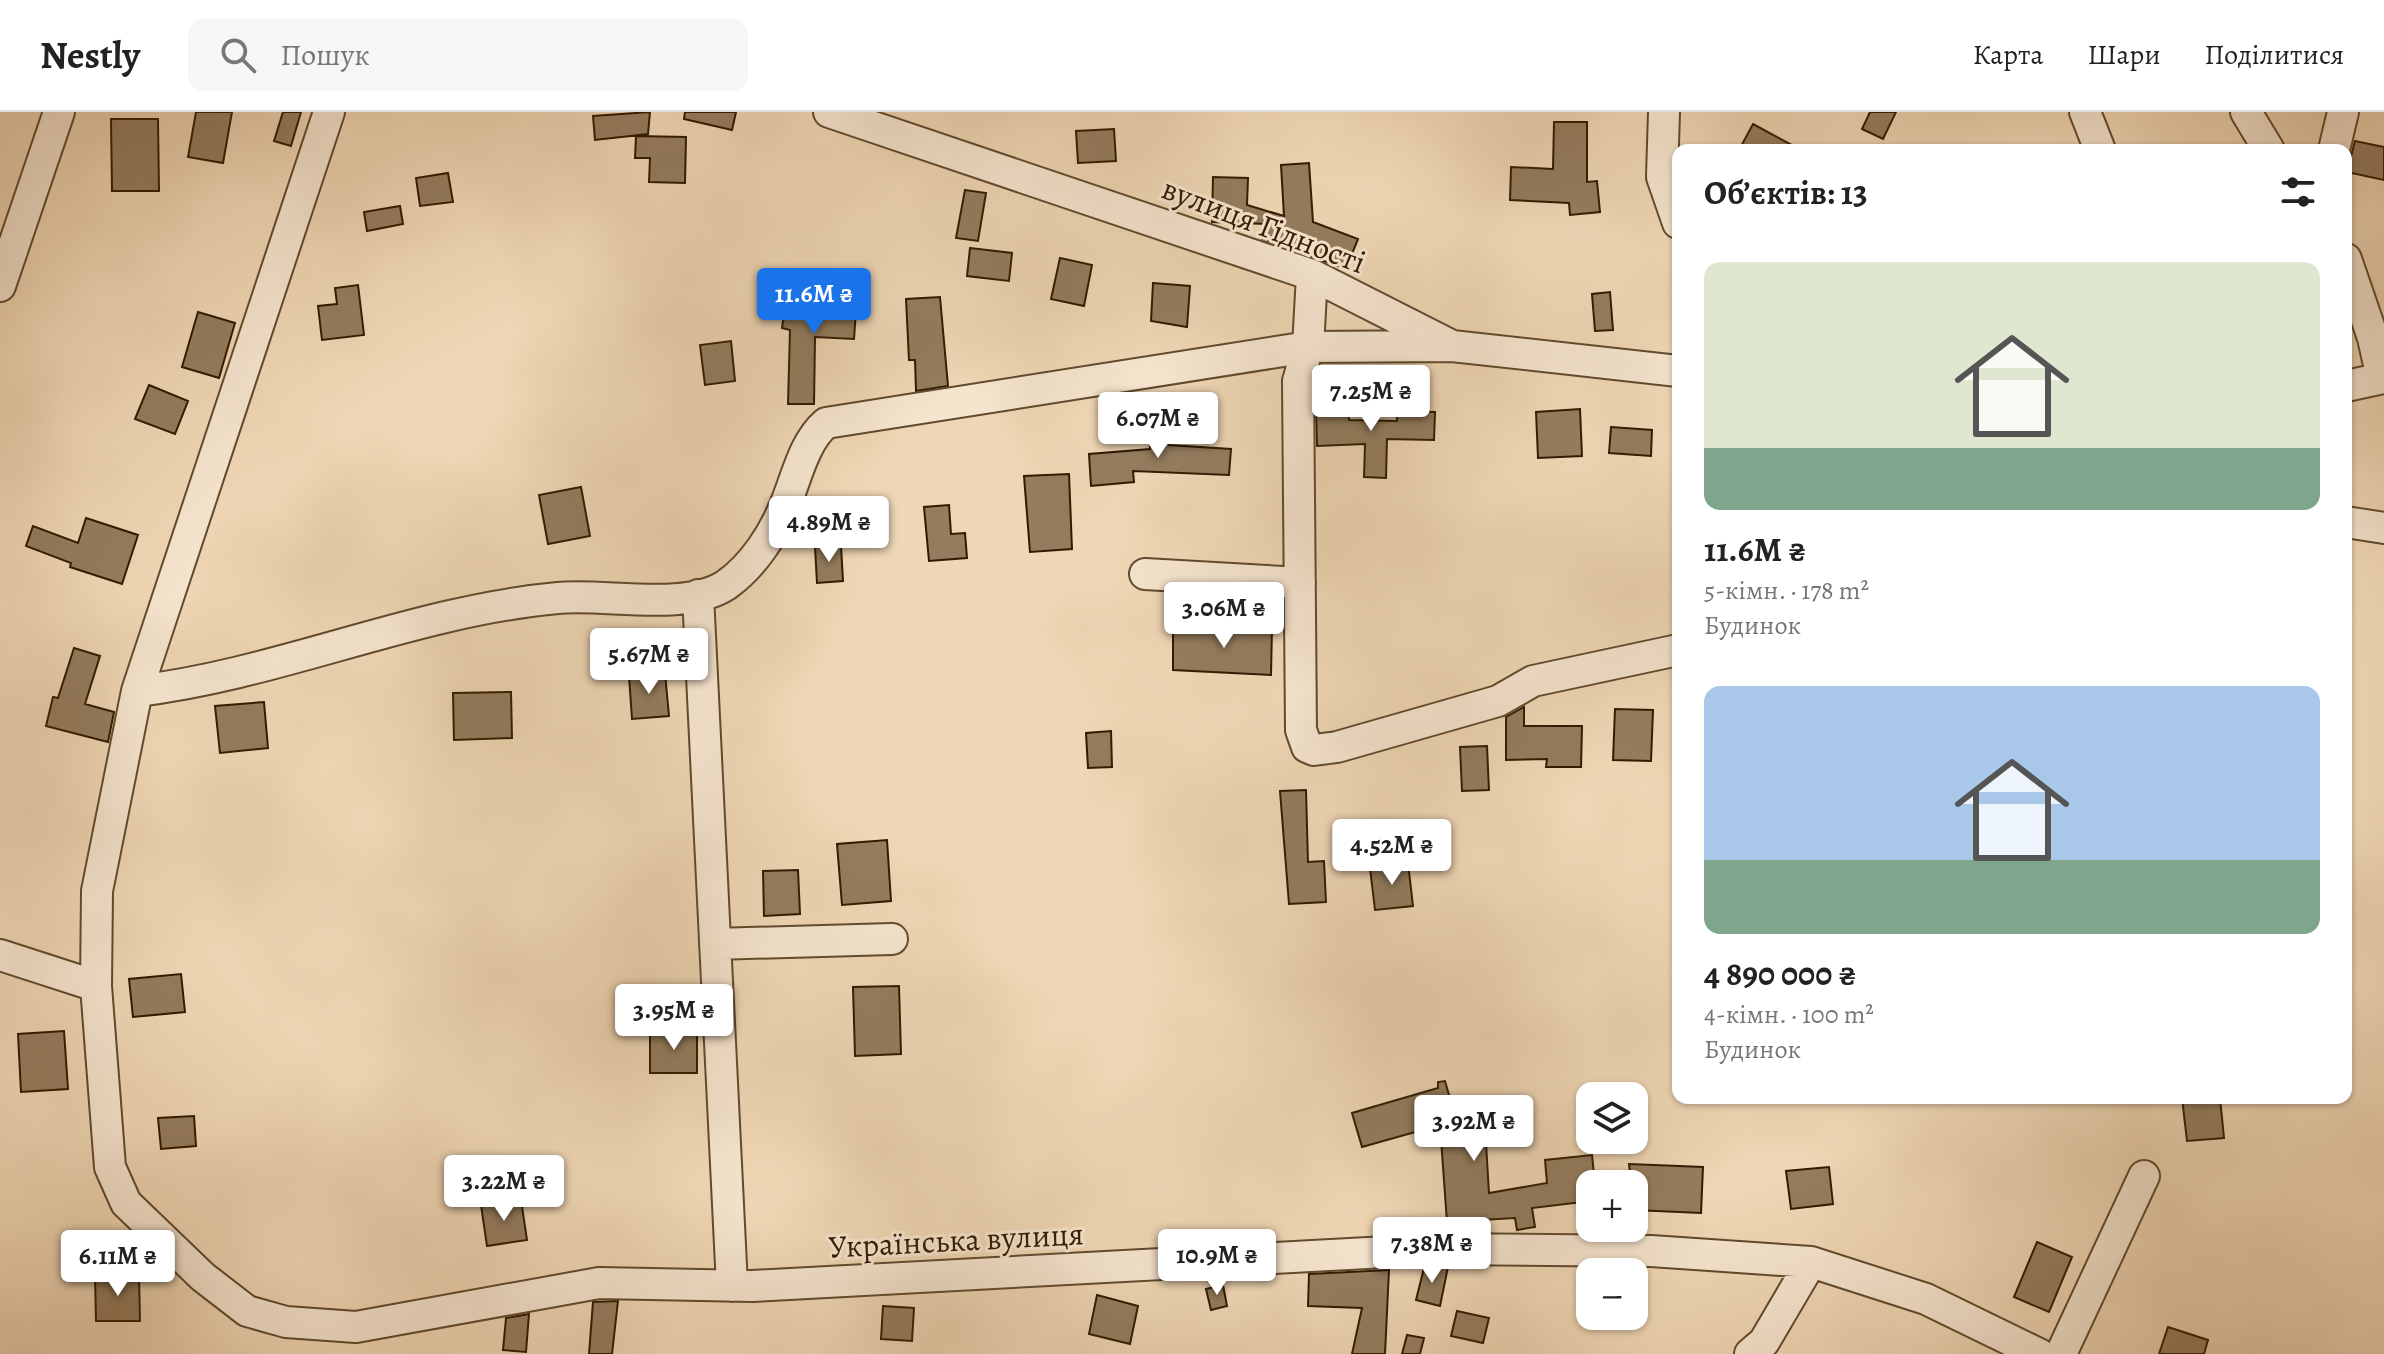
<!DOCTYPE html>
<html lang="uk">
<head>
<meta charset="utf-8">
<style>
	:root { --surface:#fff; --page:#f6f6f6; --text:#222; --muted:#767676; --line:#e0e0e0; --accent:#1a73e8 }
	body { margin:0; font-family:Alegreya,serif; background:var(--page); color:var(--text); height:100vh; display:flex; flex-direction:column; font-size:30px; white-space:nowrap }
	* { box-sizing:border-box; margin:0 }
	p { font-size:26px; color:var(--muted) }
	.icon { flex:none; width:44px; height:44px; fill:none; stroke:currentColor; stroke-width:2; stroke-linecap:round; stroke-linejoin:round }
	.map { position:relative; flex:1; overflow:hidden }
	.sheet { position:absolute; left:1672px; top:32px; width:680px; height:960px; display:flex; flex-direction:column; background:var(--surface); border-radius:16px; box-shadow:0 2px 6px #0004 }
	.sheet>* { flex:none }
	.controls { position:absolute; left:1576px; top:970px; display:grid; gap:16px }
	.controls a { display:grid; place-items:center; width:72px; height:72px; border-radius:16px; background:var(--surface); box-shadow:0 2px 6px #0004; font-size:40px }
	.price { position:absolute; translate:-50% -68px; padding:0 18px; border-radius:8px; background:#fff; color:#222; font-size:26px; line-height:52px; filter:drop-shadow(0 2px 4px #0008) }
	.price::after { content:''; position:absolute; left:50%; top:48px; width:24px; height:18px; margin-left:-12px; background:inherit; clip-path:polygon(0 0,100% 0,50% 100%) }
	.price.current { background:var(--accent); color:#fff }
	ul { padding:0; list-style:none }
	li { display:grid; align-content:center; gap:16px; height:424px; padding:0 32px }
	li span { display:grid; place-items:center; height:248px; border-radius:16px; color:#555 }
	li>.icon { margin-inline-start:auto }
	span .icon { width:144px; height:144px; fill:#fffc; stroke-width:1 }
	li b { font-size:34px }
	h2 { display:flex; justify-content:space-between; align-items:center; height:96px; padding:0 32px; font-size:34px }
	header { display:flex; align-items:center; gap:48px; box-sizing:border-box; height:112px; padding:0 40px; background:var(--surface); border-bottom:2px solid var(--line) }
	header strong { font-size:38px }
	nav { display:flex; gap:44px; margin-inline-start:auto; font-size:28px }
	.search { width:560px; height:72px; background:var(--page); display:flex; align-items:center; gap:20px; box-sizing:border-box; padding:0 28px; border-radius:16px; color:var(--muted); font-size:30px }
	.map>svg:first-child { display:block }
	.building { fill:#947c5e; stroke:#311b00; stroke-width:2 }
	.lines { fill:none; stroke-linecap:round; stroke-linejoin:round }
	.minor-casing { stroke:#604a2d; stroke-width:34 }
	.minor { stroke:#f5e4ce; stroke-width:30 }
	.labels { text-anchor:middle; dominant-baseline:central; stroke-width:6; stroke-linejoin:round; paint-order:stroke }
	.street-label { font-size:32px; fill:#311b00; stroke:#f5e4ce }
</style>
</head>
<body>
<header>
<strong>Nestly</strong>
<div class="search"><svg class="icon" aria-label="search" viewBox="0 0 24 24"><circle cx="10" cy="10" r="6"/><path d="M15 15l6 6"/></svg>Пошук</div>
<nav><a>Карта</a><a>Шари</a><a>Поділитися</a></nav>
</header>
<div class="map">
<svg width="2384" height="1242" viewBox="0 0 2384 1242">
	<rect width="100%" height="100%" fill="#efd6b4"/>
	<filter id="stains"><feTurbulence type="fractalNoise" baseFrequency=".0025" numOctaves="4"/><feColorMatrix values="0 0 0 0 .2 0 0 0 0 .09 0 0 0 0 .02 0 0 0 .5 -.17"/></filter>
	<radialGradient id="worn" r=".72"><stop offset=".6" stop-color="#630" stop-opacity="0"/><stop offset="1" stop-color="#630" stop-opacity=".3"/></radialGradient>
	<path class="building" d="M196,0h36l-9,51 -35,-6z
		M283,0h18l-10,34 -17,-5z
		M650,0l-2,22 -53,6 -2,-24z
		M685,0h51l-4,18 -48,-11z
		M1870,0h26l-13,27 -21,-10z
		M111,7h47l1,72h-47z
		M1554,10h33v60l10,-1 3,31 -30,3 -1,-12 -59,-3 1,-33 42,2z
		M1753,12l48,26h-62z
		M1114,17l2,32 -38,2 -2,-32z
		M636,24l50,1 -1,46 -36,-1 1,-24h-15z
		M2355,29l29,6v33l-37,-8z
		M1309,51l4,59 45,17 -12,30 -84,-30 5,-15 -55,-2 1,-45 35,1 -1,27 37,11 -3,-51z
		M448,61l5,29 -33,4 -4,-28z
		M965,78l21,3 -8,48 -22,-3z
		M400,94l3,18 -36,7 -3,-19z
		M970,136l42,5 -3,28 -42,-5z
		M1060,146l32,7 -8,41 -33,-7z
		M1153,171l37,3 -3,41 -36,-6z
		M358,173l6,50 -42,5 -4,-34 19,-2 -2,-16z
		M1610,180l3,38 -18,1 -3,-37z
		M824,181l33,3 -3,43 -39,-2 -1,67h-26l2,-74 -8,-2 5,-34 37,5z
		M940,185l8,89 -32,5 -1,-31h-6l-3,-61z
		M198,200l37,11 -16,55 -37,-11z
		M731,229l4,40 -30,4 -5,-40z
		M149,273l39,16 -13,33 -40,-15z
		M1348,293l1,15 48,1v-10l38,1 -1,28 -47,-1 -1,39 -22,-1 1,-33 -48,2 -1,-40z
		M1580,297l2,47 -44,2 -2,-46z
		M1150,308h19v25l62,4 -2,26 -96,-4 1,11 -43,4 -2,-32 61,-5z
		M1611,315l41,3 -1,26 -42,-3z
		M1069,362l3,75 -42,3 -6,-76z
		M581,375l9,49 -42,8 -9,-49z
		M949,393l2,29 14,-1 2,25 -38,3 -5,-54z
		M86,406l52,17 -16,49 -52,-17 1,-4 -45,-17 7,-20 45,17z
		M841,434l2,35 -26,2 -2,-36z
		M1230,514l42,1 -1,48 -98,-5v-41h57z
		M74,536l26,8 -15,48 29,8 -6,30 -62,-16 7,-29 5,1z
		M665,561l4,43 -37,3 -3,-43z
		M511,580l1,46 -58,2 -1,-47z
		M264,590l4,46 -48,5 -5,-47z
		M1524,595v19h58l-1,41h-35l1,-8 -41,1v-43z
		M1615,597l38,1 -2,51 -38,-1z
		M1111,619l1,36 -24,1 -2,-35z
		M1487,634l2,44 -27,1 -2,-44z
		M1306,678l2,72 16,-1 2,41 -37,2 -9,-113z
		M887,728l4,61 -49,4 -5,-61z
		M1408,751l5,43 -38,4 -5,-42z
		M798,758l2,44 -36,2 -1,-45z
		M181,862l4,38 -52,5 -4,-38z
		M899,874l2,68 -46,2 -2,-69z
		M650,918h47v43h-47z
		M64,919l4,58 -47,3 -3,-58z
		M1445,969l18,63 23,-1 3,50 58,-10 -2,-23 47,-5 3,29h-5v17l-58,7 3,19 -18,3 -2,-12 -68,4 -7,-97 -78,22 -10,-34 86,-25v-6z
		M2182,986h38l4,40 -37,3z
		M194,1004l2,30 -35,3 -3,-31z
		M1629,1052l74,3 -2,46 -67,-3z
		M1829,1055l4,37 -42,5 -5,-38z
		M521,1088l6,40 -40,6 -6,-41z
		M2037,1130l35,15 -23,55 -35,-15z
		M1448,1155l-8,39 -24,-6 8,-32z
		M1389,1158l-4,84h-33l10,-46 -54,-2 1,-32z
		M139,1163l1,46h-44l-1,-45z
		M1223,1173l4,21 -16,4 -5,-21z
		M1097,1183l41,11 -8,38 -41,-10z
		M618,1189l-6,53h-23l4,-52z
		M883,1194l31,2 -2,33 -31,-2z
		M1457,1199l32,7 -6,25 -32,-7z
		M529,1202l-3,38 -23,-2 3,-32z
		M2168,1215l40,13 -4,14h-45z
		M1407,1223l17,3 -4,16h-18z"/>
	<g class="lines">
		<g class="minor-casing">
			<path id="minor" d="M329,0l-192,579 -40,200 -1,95 14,181 16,36 77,74 44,34 39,11 70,5 243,-44 153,3 690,-37 209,2 160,11 115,37 113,55
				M829,0l483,163 140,71 226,25
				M1664,0l-2,65 16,46
				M2085,0l15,38
				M2246,0l23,38
				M2334,38l9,-38
				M2346,147l27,79 9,40
				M1312,163l-4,72 -10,34 3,349 6,17 7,3 23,-3 161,-46 35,-20 145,-31
				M0,174l59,-174
				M2346,274l38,-8
				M2346,410l38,6
				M1145,462l155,9
				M698,483l34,691
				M137,579c143,-17 277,-80 421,-93 47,-5 127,14 168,-13 27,-19 48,-51 60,-82 11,-27 18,-61 40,-80l482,-76 144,-1
				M715,832l177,-5
				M0,843l96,31
				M1750,1242l14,-12 47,-80
				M2061,1242l83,-178"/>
		</g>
		<use href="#minor" class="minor"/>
	</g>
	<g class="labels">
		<g class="street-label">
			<text transform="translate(1264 113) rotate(21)">вулиця Гідності</text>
			<text transform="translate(956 1128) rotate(-3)">Українська вулиця</text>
		</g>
	</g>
	<rect width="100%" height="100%" filter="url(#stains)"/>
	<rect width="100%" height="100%" fill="url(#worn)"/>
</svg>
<div class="controls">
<a><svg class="icon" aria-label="layers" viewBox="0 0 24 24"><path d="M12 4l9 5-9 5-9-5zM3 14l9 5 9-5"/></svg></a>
<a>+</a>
<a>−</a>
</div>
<b class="price current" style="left:814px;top:224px">11.6M ₴</b>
<b class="price" style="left:1371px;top:321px">7.25M ₴</b>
<b class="price" style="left:1158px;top:348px">6.07M ₴</b>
<b class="price" style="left:829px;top:452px">4.89M ₴</b>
<b class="price" style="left:1224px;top:538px">3.06M ₴</b>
<b class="price" style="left:649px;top:584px">5.67M ₴</b>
<b class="price" style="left:1392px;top:775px">4.52M ₴</b>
<b class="price" style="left:674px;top:940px">3.95M ₴</b>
<b class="price" style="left:1474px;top:1051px">3.92M ₴</b>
<b class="price" style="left:504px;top:1111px">3.22M ₴</b>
<b class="price" style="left:1432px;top:1173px">7.38M ₴</b>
<b class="price" style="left:1217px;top:1185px">10.9M ₴</b>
<b class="price" style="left:118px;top:1186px">6.11M ₴</b>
<section class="sheet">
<h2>Об’єктів: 13<svg class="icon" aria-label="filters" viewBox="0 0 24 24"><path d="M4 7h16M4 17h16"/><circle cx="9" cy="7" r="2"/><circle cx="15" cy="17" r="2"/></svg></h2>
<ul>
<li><span style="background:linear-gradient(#dfe7d0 75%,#7fa58c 0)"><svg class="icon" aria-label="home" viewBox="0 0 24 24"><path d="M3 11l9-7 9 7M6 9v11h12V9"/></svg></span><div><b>11.6M ₴</b><p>5-кімн. · 178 m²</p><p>Будинок</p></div></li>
<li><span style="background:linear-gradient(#a9c7e8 70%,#7fa58c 0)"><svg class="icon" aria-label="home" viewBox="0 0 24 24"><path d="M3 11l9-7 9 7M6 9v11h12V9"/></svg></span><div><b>4 890 000 ₴</b><p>4-кімн. · 100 m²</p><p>Будинок</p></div></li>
</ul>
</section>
</div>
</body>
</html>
